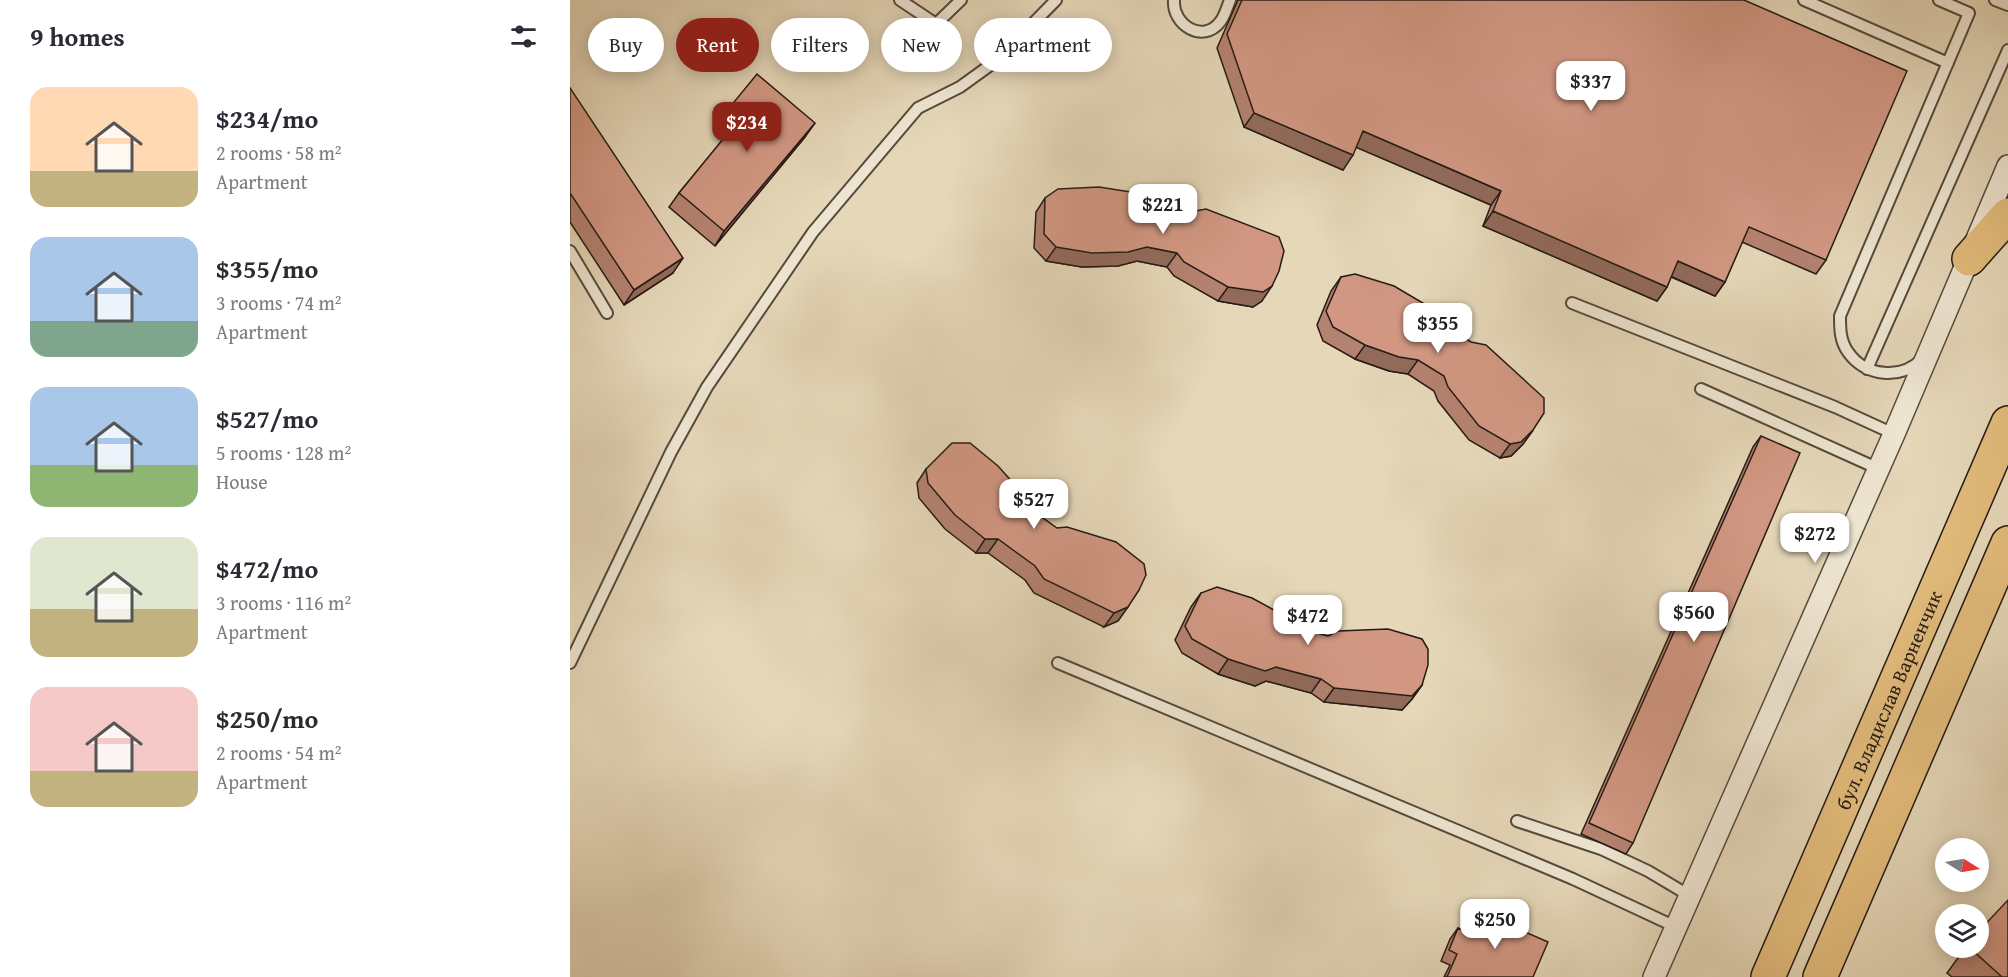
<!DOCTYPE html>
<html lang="en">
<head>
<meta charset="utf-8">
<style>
	:root { --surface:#fff; --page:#f7f7f7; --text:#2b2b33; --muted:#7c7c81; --accent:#8f2418 }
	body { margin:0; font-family:"Gentium Book Plus",serif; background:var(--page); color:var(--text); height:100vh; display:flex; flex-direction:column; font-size:22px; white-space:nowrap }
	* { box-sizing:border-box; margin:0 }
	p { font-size:20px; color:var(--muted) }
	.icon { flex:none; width:33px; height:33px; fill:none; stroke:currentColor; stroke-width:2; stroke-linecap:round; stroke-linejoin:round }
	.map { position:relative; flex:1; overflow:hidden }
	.side { display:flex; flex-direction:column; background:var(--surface); width:570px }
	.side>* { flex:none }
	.hud { position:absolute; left:18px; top:18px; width:570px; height:54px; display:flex; gap:12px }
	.needle { width:39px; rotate:101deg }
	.controls { position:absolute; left:1365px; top:838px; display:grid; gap:12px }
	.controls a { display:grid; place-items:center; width:54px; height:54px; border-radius:50%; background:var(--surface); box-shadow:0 3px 15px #0003; font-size:30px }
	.price { position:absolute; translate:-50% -51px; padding:0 14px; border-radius:12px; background:#fff; color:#222; font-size:20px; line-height:39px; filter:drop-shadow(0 2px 3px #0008) }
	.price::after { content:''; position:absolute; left:50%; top:36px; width:18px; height:14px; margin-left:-9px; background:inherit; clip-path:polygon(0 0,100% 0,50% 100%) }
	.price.active { background:var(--accent); color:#fff }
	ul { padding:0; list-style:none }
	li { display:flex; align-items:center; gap:18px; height:150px; padding:0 30px }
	li span { display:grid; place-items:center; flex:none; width:168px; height:120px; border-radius:18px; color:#555 }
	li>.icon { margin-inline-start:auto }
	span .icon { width:72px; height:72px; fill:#fffc; stroke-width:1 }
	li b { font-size:26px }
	h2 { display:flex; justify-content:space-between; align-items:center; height:72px; padding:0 30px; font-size:26px }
	.tag { padding:0 21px; border-radius:27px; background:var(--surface); box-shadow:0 3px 15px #0003; font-size:21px; line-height:54px }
	.tag.active { background:var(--accent); color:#fff }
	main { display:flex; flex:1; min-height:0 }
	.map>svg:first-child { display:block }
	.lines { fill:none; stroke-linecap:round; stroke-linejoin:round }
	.service-casing { stroke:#564a3e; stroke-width:14 }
	.minor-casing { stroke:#564a3e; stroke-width:24 }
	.primary-casing { stroke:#261b15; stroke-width:36 }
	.service { stroke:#eee5d1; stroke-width:10 }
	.minor { stroke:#eee5d1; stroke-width:21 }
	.primary { stroke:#e2bc7c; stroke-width:33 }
	.wall { fill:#b48270; stroke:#261b15; stroke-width:1.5 }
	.shaded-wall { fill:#926a5b; stroke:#261b15; stroke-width:1.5 }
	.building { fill:#d19782; stroke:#261b15; stroke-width:1.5 }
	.labels { text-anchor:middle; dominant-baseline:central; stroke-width:4.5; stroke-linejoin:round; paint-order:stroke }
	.street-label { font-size:20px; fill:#261b15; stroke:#eee5d1 }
</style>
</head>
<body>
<main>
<section class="side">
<h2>9 homes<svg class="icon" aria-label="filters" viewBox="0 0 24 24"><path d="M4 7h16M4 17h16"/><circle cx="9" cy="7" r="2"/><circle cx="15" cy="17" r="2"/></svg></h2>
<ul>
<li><span style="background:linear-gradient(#ffd9b3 70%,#c2b280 0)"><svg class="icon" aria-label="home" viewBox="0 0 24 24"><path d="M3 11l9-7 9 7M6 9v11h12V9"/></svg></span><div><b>$234/mo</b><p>2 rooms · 58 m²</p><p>Apartment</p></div></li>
<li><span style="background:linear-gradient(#a9c7e8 70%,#7fa58c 0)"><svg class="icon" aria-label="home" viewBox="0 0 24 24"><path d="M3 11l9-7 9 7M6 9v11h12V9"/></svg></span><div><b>$355/mo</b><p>3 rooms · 74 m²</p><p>Apartment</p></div></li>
<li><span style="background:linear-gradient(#a9c7e8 65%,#8fb573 0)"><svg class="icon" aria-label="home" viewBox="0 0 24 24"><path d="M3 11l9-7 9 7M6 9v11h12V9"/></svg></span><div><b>$527/mo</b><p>5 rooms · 128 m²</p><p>House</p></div></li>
<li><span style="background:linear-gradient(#dfe7d0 60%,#c2b280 0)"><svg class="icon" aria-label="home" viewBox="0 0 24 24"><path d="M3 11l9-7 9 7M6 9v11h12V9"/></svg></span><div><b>$472/mo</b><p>3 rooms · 116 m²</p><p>Apartment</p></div></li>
<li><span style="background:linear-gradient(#f6c9c9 70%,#c2b280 0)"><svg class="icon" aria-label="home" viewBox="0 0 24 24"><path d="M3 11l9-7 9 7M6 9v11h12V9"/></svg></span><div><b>$250/mo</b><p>2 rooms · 54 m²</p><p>Apartment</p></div></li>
</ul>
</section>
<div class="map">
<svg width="1438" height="977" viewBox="0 0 1438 977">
	<rect width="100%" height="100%" fill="#e5d7b8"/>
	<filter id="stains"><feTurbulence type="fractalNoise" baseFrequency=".00333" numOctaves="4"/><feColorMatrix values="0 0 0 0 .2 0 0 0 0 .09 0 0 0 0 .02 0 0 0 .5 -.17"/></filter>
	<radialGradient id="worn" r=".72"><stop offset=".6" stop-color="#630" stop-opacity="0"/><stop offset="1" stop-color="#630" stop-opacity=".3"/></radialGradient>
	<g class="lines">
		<g class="service-casing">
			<path id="service" d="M330,0l36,24 25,-24
				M604,0c-2,25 29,44 46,22 5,-6 7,-15 10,-22
				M1234,0l144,63
				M1425,0l13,5
				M0,251l37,62
				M1002,303l263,104 59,27
				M1352,359c-20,21 -57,18 -74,-7 -8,-11 -8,-23 -8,-36l129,-303 -30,-13
				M1297,369l141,-319
				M1131,389l178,80
				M0,663l101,-211 36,-65 106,-155 105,-124 42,-21 36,-26 60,-61
				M488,663l515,216 103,48
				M947,821l84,28 47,22 42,25"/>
		</g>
		<g class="minor-casing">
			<path id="minor" d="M1084,977l240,-543 114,-268"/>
		</g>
		<g class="primary-casing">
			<g id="primary">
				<path d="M1399,259l39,-44"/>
				<path id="s1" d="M1198,977l240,-554"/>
				<path d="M1250,977l188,-434"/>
			</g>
		</g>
		<use href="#service" class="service"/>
		<use href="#minor" class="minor"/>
		<use href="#primary" class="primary"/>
	</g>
	<path class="wall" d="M668,0h506l82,260 -10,14 -74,-32 -17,40 -10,14 -44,-19 -4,10 -10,14 -174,-75 8,-21 -135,-58 -13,23 -99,-43 -27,-79z
		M0,88l103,185 -49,32 -54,-83z
		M155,113l80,24 -90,109 -46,-39 10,-14 47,-57 -11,-9z
		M475,198l100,4 117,99 -9,6 -35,-6 -44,-25 -7,-9 -30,-6 -19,5 -36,1 -36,-6 -12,-13 2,-36z
		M771,277l91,40 101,113 -10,14 -12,12 -11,2 -31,-18 -31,-39 -4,-10 -26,-17 -19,-3 -34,-12 -32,-18 -6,-16 14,-34z
		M1191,436l-128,407 -7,11 -45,-20 172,-387z
		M356,469l106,41 107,80 -21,31 -14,6 -70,-34 -9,-13 -37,-27h-12l-31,-24 -26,-31 -2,-15z
		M631,593l98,35 123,57 -10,14 -10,11 -78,-8 -13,-9 -45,-12 -11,5 -37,-12 -36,-21 -7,-13 16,-33z
		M905,910l58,67h-89l6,-12 -9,-4 9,-22 8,-11 6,3 4,-10z
		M1395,948h13l30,29h-56l-5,-4z"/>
	<path class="shaded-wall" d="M684,113l99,42 -10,15 -99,-43z
		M245,123l-10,14 -90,109 9,-15z
		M793,131l138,60 -10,14 -138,-59z
		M923,211l174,76 -10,14 -174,-75z
		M486,247h91l30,6 -10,14 -30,-6 -19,5 -36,1 -36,-6z
		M113,258l-10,15 -49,32 10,-15z
		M1108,261l47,21 -10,14 -47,-21z
		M702,286l-10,15 -9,6 -35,-6 10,-14z
		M795,345l53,15 -10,14 -19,-3 -34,-12z
		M963,430l-10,14 -12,12 -11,2 10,-14z
		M415,539h13l-10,14h-12z
		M558,607l-10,14 -14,6 10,-14z
		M658,659l48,8 45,12 -10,14 -45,-12 -11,5 -37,-12z
		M852,685l-10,14 -10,11 -78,-8 10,-14z"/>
	<path class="building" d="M672,0h502l163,71 -81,189 -77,-33 -24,55 -47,-21 -11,26 -174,-76 8,-20 -138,-60 -10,24 -99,-42 -27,-79z
		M187,74l58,49 -91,108 -45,-38 58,-71 -12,-9z
		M0,88l113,170 -49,32 -64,-97z
		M529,187l38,6 8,9 45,10 16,-3 73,28 5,14 -5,20 -7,15 -9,6 -35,-5 -44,-25 -7,-9 -30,-6 -19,5 -36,1 -36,-6 -12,-13 1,-36 13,-9z
		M785,274l39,12 34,20 4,11 39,25 15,3 58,53v15l-11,17 -12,12 -11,2 -31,-18 -31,-39 -4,-11 -26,-16 -19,-3 -34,-12 -32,-18 -7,-16 15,-34z
		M1191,436l39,17 -167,390 -44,-20z
		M382,443h18l28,23 24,27 10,17 25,18 10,-1 49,15 28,22 2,11 -7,15 -11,17 -14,6 -70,-34 -9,-13 -37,-27h-13l-30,-24 -27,-32 -2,-14z
		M647,587l35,11 31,17 16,13 29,8 10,-5 50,-2 34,10 6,10v16l-6,20 -10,11 -78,-8 -13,-9 -45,-12 -11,4 -37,-12 -36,-20 -7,-13 16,-33z
		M1438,900v77h-6l-32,-29h8v-16z
		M905,910l73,32 -15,35h-86l10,-23 -8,-4 9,-22 8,4z"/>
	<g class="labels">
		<g class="street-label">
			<text stroke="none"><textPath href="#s1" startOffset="302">бул. Владислав Варненчик</textPath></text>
		</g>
	</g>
	<rect width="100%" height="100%" filter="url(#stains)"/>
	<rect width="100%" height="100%" fill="url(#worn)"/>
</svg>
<div class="controls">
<a><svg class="needle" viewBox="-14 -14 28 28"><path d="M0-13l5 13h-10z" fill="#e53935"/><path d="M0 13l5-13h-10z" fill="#7c7c81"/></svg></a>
<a><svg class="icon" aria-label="layers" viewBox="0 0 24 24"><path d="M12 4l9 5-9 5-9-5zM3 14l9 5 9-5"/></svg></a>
</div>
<b class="price" style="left:1021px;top:112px">$337</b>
<b class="price active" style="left:177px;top:153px">$234</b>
<b class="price" style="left:593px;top:235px">$221</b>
<b class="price" style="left:868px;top:354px">$355</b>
<b class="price" style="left:464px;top:530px">$527</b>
<b class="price" style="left:1245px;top:564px">$272</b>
<b class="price" style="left:1124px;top:643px">$560</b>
<b class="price" style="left:738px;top:646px">$472</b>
<b class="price" style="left:925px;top:950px">$250</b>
<div class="hud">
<a class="tag">Buy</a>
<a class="tag active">Rent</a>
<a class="tag">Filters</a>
<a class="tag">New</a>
<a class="tag">Apartment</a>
</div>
</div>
</main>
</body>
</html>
